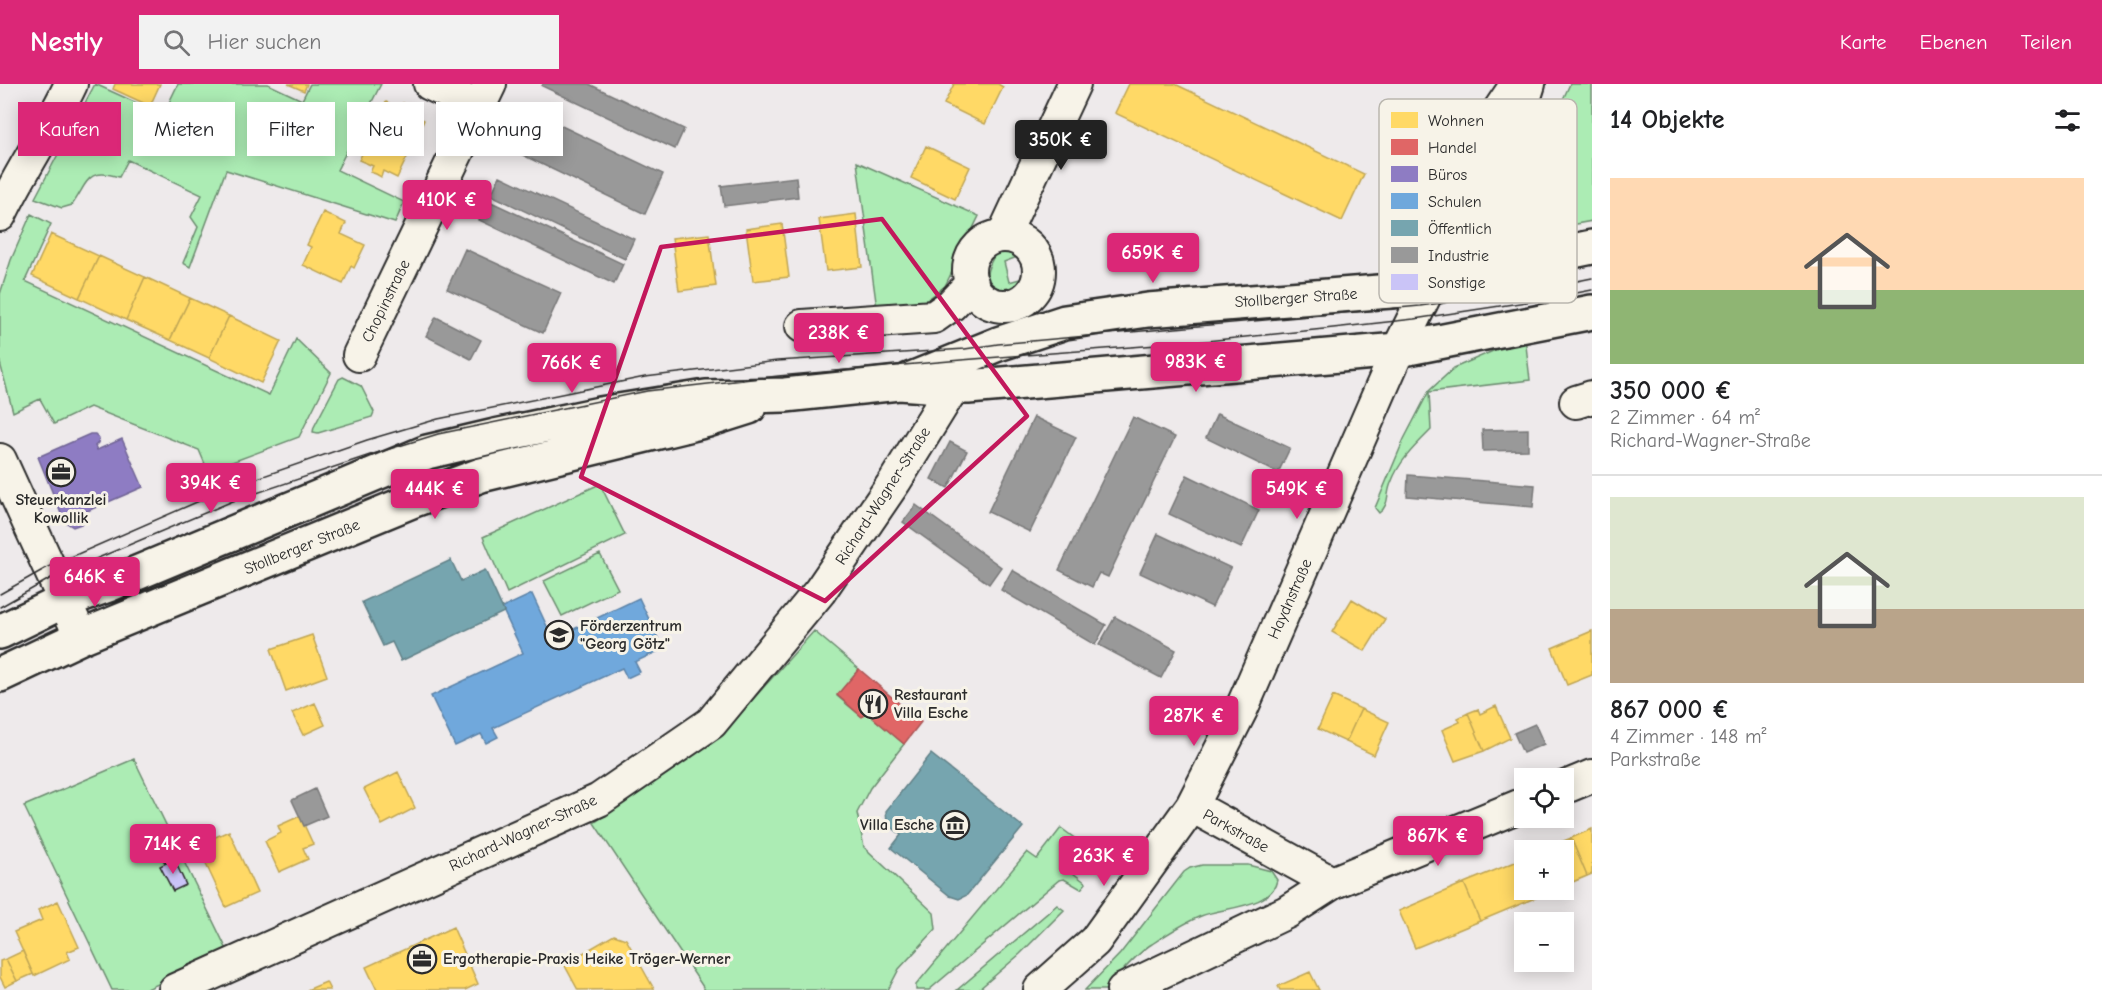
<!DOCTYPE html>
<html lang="de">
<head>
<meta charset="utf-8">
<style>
	:root { --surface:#fff; --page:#f2f2f2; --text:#202124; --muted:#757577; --line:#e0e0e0; --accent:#db2777 }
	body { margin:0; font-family:"Comic Neue",sans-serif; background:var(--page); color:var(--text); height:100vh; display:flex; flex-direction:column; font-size:22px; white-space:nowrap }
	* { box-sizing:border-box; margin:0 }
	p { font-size:20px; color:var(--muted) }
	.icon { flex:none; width:33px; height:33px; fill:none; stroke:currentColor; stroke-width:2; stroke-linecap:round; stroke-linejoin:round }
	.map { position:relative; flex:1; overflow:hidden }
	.panel { display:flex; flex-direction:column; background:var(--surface); width:510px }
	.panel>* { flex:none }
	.banner { position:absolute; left:18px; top:18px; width:570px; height:54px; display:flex; gap:12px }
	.buttons { position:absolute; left:1514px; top:684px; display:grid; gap:12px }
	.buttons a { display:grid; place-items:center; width:60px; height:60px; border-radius:0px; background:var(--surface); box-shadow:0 3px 15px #0003; font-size:30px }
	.price { position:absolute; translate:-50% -51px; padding:0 14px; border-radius:6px; background:var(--accent); color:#fff; font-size:20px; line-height:39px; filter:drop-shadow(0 2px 3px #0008) }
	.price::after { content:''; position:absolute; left:50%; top:36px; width:18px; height:14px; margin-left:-9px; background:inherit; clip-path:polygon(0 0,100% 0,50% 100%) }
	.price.on { background:#222; color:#fff }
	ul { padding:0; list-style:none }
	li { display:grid; align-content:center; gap:12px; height:318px; padding:0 18px }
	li+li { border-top:2px solid var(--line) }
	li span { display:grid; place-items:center; height:186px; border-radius:0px; color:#555 }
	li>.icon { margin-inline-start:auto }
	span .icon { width:108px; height:108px; fill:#fffc; stroke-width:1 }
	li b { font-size:26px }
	h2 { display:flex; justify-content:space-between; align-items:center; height:72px; padding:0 18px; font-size:26px }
	.tag { padding:0 21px; border-radius:0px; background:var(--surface); box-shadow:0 3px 15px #0003; font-size:21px; line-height:54px }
	.tag.on { background:var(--accent); color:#fff }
	header { display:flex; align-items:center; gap:36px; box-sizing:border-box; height:84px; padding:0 30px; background:var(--accent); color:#fff }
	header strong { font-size:28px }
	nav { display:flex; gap:33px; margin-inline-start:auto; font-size:21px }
	.search { width:420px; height:54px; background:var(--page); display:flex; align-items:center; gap:15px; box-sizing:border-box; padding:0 21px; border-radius:0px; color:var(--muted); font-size:22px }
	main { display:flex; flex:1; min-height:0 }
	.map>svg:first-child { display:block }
	.green { fill:#acecb4; stroke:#6c8c70; stroke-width:1.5 }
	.homes { fill:#ffd966; stroke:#bfa554; stroke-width:1.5 }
	.shops { fill:#e06666; stroke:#aa5454; stroke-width:1.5 }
	.offices { fill:#8e7cc3; stroke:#706495; stroke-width:1.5 }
	.schools { fill:#6fa8dc; stroke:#5b82a7; stroke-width:1.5 }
	.public { fill:#76a5af; stroke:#608087; stroke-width:1.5 }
	.industry { fill:#999; stroke:#787878; stroke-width:1.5 }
	.building { fill:#cac4f7; stroke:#2b2b2b; stroke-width:1.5 }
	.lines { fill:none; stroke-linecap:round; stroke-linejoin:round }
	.minor-casing { stroke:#2b2b2b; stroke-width:36 }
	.major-casing { stroke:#2b2b2b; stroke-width:38 }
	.minor { stroke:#f7f3e8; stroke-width:32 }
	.major { stroke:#f7f3e8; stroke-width:33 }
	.tram { stroke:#2b2b2b; stroke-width:1.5 }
	.marked { fill:none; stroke:#c2185b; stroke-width:4.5; stroke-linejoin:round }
	.labels { text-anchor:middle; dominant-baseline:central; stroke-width:6; stroke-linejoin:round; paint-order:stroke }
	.street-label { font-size:16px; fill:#2b2b2b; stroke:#f7f3e8 }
	.poi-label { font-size:16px; font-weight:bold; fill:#2b2b2b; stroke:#f7f3e8; text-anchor:start }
	.key { fill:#f7f3e8; stroke:#bab7af; stroke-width:1.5 }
	.key-label { font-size:16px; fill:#2b2b2b }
</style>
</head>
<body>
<header>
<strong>Nestly</strong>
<div class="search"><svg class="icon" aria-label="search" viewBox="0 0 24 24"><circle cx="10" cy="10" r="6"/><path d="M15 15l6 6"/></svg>Hier suchen</div>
<nav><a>Karte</a><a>Ebenen</a><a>Teilen</a></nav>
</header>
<main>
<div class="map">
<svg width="1592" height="906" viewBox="0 0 1592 906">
	<rect width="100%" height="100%" fill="#eeeaeb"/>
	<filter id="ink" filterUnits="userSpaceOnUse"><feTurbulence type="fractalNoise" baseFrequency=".0167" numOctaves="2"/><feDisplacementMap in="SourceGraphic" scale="12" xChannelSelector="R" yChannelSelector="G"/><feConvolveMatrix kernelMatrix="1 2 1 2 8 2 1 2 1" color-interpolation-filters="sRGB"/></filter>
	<g filter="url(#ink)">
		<path class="green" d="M95,0l68,31 15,-31h90l34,16 8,-16h71l-44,86 67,32 -9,21 -169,-53 -36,97 -7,-4 15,-36 -7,-10 11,-22 -74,-35 -9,17c-33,-10 -31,6 -47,28l-10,3 -27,-10z
			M1570,0h22v137l-33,6 -18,1 -14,-21 -3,-23z
			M857,78l122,54 -34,70 -22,17 -46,6z
			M31,130l20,10 -26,57 244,114 27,-56 35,34 -32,64 -91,34 -9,-21 -109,-43 -36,17 -14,-25 -27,13 -13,-49v-69l11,-34z
			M1009,163l5,4 3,6 -13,5 5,20 14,-4c-1,3 -2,7 -4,9 -10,13 -31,4 -32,-11 -1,-8 7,-19 11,-27z
			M1525,253l5,43 -101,12 2,38c-16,16 -32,31 -40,53 -5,11 -1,22 -12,30l-4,-5 29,-69 25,-48 25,-23z
			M343,293l18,9 13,26 -2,5 -54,16 -5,-1 1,-5 25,-48z
			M600,400l25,51 -118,58 -24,-56z
			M600,470l18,35 -56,27 -18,-35z
			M814,547l45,38 -22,27 24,20 5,-4 38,32 -34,44 -13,25 7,34 70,66 2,16 -37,40 -11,21h-183l-111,-167 127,-88z
			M134,675l94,193 -83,38h-33l-88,-184z
			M1061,744l24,18 -17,23 18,14 -5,6 -17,-10 -5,1 -130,110h-13v-5l111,-133 10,7z
			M1202,781h46l23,6 6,9c-5,28 -54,27 -76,36 -17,7 -34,18 -49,28 -15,9 -28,26 -41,39l-4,7h-22l35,-36 64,-82 6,-4z
			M1057,821l7,5 -44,44 -42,36h-21z"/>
		<path class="homes" d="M115,0h45l-10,22 -37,-17z
			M288,0h19l-3,7z
			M954,0h44l5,3 -18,37 -41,-20z
			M1129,0h46l189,90 -22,47 -227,-108z
			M386,18l14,6 3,-5 10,5 -2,5 13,7 -13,29 -38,-18z
			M373,47l38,18 -14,29 -14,-7 -2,6 -5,-3 -6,-2 3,-6 -14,-6z
			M926,62l44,21 -15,32 -44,-21z
			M323,128l23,11 -5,11 24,11 -11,23 -3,-2 -8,18 -40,-19 8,-18 -4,-2z
			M856,130l6,53 -36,4 -7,-52z
			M782,140l7,53 -36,4 -7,-52z
			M51,150l48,22 -20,42 -47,-22z
			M709,150l7,52 -37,5 -7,-53z
			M99,172l46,21 -19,43 -47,-22z
			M145,193l45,21 -20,42 -44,-20z
			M190,214l39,18 -20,42 -39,-18z
			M229,232l52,25 -20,42 -52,-25z
			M1352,515l33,20 -20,32 -33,-19z
			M1592,547v44l-25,10 -15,-37z
			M312,551l15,41 -41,15 -15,-42z
			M1333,612l28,13 -15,33 -28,-13z
			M315,619l10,22 -22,10 -11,-22z
			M1496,622l14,32 -26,13 -16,-38 10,-4 2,5z
			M1361,625l28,13 -15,33 -28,-13z
			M1468,629l16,38 -29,10 -13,-31 18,-8 -2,-4z
			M398,688l17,36 -33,17 -18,-36z
			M300,732l13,28 -10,4 5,11 -29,13 -14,-31 16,-8 -3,-7z
			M1592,745v45l-5,2 -16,-38z
			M229,747l28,62 -31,14 -29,-62z
			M1571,754l16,38 -24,10v-36h-21z
			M1520,776l4,11v19h8l3,8 -55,23 -16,-38z
			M1464,799l16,38 -65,27 -16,-37z
			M1532,806h23l-20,8z
			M58,817l21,46 -12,5 3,7 -36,17 -20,-44 28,-12 -4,-10z
			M453,843l25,57 -13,6h-88l-11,-23z
			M614,851l12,4 28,50 -76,1 -14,-26z
			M23,867l10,23 -16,7 -11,-22z
			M6,875l11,22 -12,6 -5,-10v-16z
			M1310,888l9,18h-39l-2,-4z
			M326,898l4,8h-23z"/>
		<path class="shops" d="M859,585l62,53 -17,22 -38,-32 -4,5 -25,-22z"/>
		<path class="offices" d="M90,350h5l4,4 -1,5 -3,3 2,4 25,-11 21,48 -58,25 -1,11 -11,4 -9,-6 -26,-64z"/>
		<path class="schools" d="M532,510l21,45 86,-41 24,51 -28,13 5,10 -13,6 -5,-10 -129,60 5,9 -12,6 -5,-9 -26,12 -24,-50 92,-43 -21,-45z"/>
		<path class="public" d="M451,476l10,21 24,-11 19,42 -103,49 -9,-19 -9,4 -21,-44z
			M931,670l92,73 -56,68 -8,4 -9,-3 -59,-48 10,-13 -14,-12 -1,-12z"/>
		<path class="industry" d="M543,0h46l95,45 -9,20 -133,-63z
			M530,27l133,63 -18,40 -133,-64z
			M500,92l134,63 -9,20 -134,-64z
			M796,93l2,20 -74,9 -3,-20z
			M489,117l134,63 -9,20 -135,-64z
			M465,165l96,44 -18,40 -96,-44z
			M436,233l45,23 -10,19 -45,-23z
			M1217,330l73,34 -12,25 -72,-35z
			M1034,333l42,20 -46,95 -42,-20z
			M1133,333l42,20 -67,140 -9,-4 -7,14 -33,-17z
			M1528,345v21l-45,1 -1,-21z
			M950,358l17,9 -19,37 -17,-9z
			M1187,391l72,35 -18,38 -72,-34z
			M1408,391l127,10 -2,22 -126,-11z
			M916,421l85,62 -12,17 -86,-62z
			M1158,450l73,34 -19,39 -72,-34z
			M1012,486l94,55 -11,20 -94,-55z
			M1115,533l61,33 -15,28 -62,-33z
			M1535,640l9,20 -21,9 -9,-20z
			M315,705l12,27 -23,10 -12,-26z"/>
		<path class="building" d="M165,755l9,20 -9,4 -9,-19z
			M174,775l12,26 -13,6 -13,-25z"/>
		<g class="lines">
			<g class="minor-casing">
				<path id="minor" d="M430,0l49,23
					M0,131c21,-45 50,-86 71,-131
					M1003,152l71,-152
					M969 187a35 35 0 1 1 70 0a35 35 0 1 1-70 0Z
					M1443,175l6,-46 45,-95 23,-34
					M802,242l132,-9 17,-12 21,-22
					M359,271l131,-271
					M1576,318l16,-5
					M0,376l81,177
					M1563,704l29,-12
					M1192,722l140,77
					M175,906l424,-190 112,-77 109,-132 75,-110 58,-94
					M1040,906l55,-49 97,-135 49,-96 157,-360 45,-91 26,-31 47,-103 13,-41
					M1123,906l164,-78 45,-29 192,-79"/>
			</g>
			<g class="major-casing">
				<path id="major" d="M909,296l89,-36 67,-22 83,-12 282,-22 104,-29 58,-12
					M0,548l64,-31 44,-16 319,-133 68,-16 105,-22 106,-17 79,-2 114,-12 54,4h15l430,-37 194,-38
					M0,591l81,-38 333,-137 67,-25 227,-55 41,-13"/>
			</g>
			<use href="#minor" class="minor"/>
			<use href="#major" class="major"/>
			<path class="tram" d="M0,510l48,-27 181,-79 138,-48 71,-21 207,-42 132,-16 188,-12 33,-5 422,-38 118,-17 54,-11
				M0,523l53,-30 180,-76 137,-46 68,-21 209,-43 131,-15 183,-16 236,-18 127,-13 90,-10 126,-19 52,-10"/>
		</g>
	</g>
	<path class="marked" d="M882,135l145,197 -202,185 -244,-124 80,-230z"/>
	<defs>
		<g id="office-ring" transform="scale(1.5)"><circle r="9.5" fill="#f7f3e8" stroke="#2b2b2b" stroke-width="1.5"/><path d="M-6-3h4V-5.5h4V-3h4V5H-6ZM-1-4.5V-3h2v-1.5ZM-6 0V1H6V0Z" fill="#2b2b2b"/></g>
		<g id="school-ring" transform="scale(1.5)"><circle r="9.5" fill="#f7f3e8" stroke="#2b2b2b" stroke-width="1.5"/><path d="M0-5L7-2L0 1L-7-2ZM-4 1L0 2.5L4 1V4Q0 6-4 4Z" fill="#2b2b2b"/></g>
		<g id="restaurant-ring" transform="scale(1.5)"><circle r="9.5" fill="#f7f3e8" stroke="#2b2b2b" stroke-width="1.5"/><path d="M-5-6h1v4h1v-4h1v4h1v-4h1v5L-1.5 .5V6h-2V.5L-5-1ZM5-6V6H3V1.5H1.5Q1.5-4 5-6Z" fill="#2b2b2b"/></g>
		<g id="museum-ring" transform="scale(1.5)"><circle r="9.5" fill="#f7f3e8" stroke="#2b2b2b" stroke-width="1.5"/><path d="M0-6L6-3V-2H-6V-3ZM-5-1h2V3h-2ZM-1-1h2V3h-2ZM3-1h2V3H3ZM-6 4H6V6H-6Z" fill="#2b2b2b"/></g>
	</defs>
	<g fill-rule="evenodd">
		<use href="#office-ring" x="61" y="388"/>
		<use href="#school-ring" x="559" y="551"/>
		<use href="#restaurant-ring" x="873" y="620"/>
		<use href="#museum-ring" x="955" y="741"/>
		<use href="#office-ring" x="422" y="875"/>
	</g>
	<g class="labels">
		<g class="street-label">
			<text transform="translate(1296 214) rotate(-4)">Stollberger Straße</text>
			<text transform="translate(386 217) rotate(-64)">Chopinstraße</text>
			<text transform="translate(883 412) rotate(-57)">Richard-Wagner-Straße</text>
			<text transform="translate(302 463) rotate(-22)">Stollberger Straße</text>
			<text transform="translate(1290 515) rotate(-66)">Haydnstraße</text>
			<text transform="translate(1236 747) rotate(29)">Parkstraße</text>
			<text transform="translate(523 749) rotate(-25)">Richard-Wagner-Straße</text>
		</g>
		<g class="poi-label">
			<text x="61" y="416" text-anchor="middle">Steuerkanzlei<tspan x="61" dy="18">Kowollik</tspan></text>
			<text x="580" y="542">Förderzentrum<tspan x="580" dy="18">"Georg Götz"</tspan></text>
			<text x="894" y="611">Restaurant<tspan x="894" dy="18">Villa Esche</tspan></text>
			<text x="934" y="741" text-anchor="end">Villa Esche</text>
			<text x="443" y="875">Ergotherapie-Praxis Heike Tröger-Werner</text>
		</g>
	</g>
	<rect x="1379" y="15" width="198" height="204" rx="9" class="key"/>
	<rect x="1391" y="28" width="27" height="16" fill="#ffd966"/>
	<rect x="1391" y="55" width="27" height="16" fill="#e06666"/>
	<rect x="1391" y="82" width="27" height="16" fill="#8e7cc3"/>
	<rect x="1391" y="109" width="27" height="16" fill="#6fa8dc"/>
	<rect x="1391" y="136" width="27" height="16" fill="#76a5af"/>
	<rect x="1391" y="163" width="27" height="16" fill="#999"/>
	<rect x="1391" y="190" width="27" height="16" fill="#cac4f7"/>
	<g class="key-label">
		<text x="1428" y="42">Wohnen</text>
		<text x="1428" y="69">Handel</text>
		<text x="1428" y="96">Büros</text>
		<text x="1428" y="123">Schulen</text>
		<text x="1428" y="150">Öffentlich</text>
		<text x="1428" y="177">Industrie</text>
		<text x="1428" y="204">Sonstige</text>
	</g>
</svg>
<div class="buttons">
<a><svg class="icon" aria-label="locate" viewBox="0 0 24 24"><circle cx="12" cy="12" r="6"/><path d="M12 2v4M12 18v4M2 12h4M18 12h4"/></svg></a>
<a>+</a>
<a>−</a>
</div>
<b class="price on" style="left:1061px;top:87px">350K €</b>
<b class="price" style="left:447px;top:147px">410K €</b>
<b class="price" style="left:1153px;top:200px">659K €</b>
<b class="price" style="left:839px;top:280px">238K €</b>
<b class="price" style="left:1196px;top:309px">983K €</b>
<b class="price" style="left:572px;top:310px">766K €</b>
<b class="price" style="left:211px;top:430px">394K €</b>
<b class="price" style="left:435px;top:436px">444K €</b>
<b class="price" style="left:1297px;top:436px">549K €</b>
<b class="price" style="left:95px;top:524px">646K €</b>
<b class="price" style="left:1194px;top:663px">287K €</b>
<b class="price" style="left:1438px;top:783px">867K €</b>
<b class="price" style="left:173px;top:791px">714K €</b>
<b class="price" style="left:1104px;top:803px">263K €</b>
<div class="banner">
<a class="tag on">Kaufen</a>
<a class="tag">Mieten</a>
<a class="tag">Filter</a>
<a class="tag">Neu</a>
<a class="tag">Wohnung</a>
</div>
</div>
<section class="panel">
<h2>14 Objekte<svg class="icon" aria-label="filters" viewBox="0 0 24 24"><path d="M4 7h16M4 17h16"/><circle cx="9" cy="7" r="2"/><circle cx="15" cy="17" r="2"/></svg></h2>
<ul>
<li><span style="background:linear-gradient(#ffd9b3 60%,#8fb573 0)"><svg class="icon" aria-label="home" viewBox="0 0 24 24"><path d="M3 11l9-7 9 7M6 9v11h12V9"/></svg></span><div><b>350 000 €</b><p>2 Zimmer · 64 m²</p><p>Richard-Wagner-Straße</p></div></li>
<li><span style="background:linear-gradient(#dfe7d0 60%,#b9a48a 0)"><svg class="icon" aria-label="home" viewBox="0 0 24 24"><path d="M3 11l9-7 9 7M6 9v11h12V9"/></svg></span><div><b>867 000 €</b><p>4 Zimmer · 148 m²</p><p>Parkstraße</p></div></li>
</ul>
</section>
</main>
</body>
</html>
